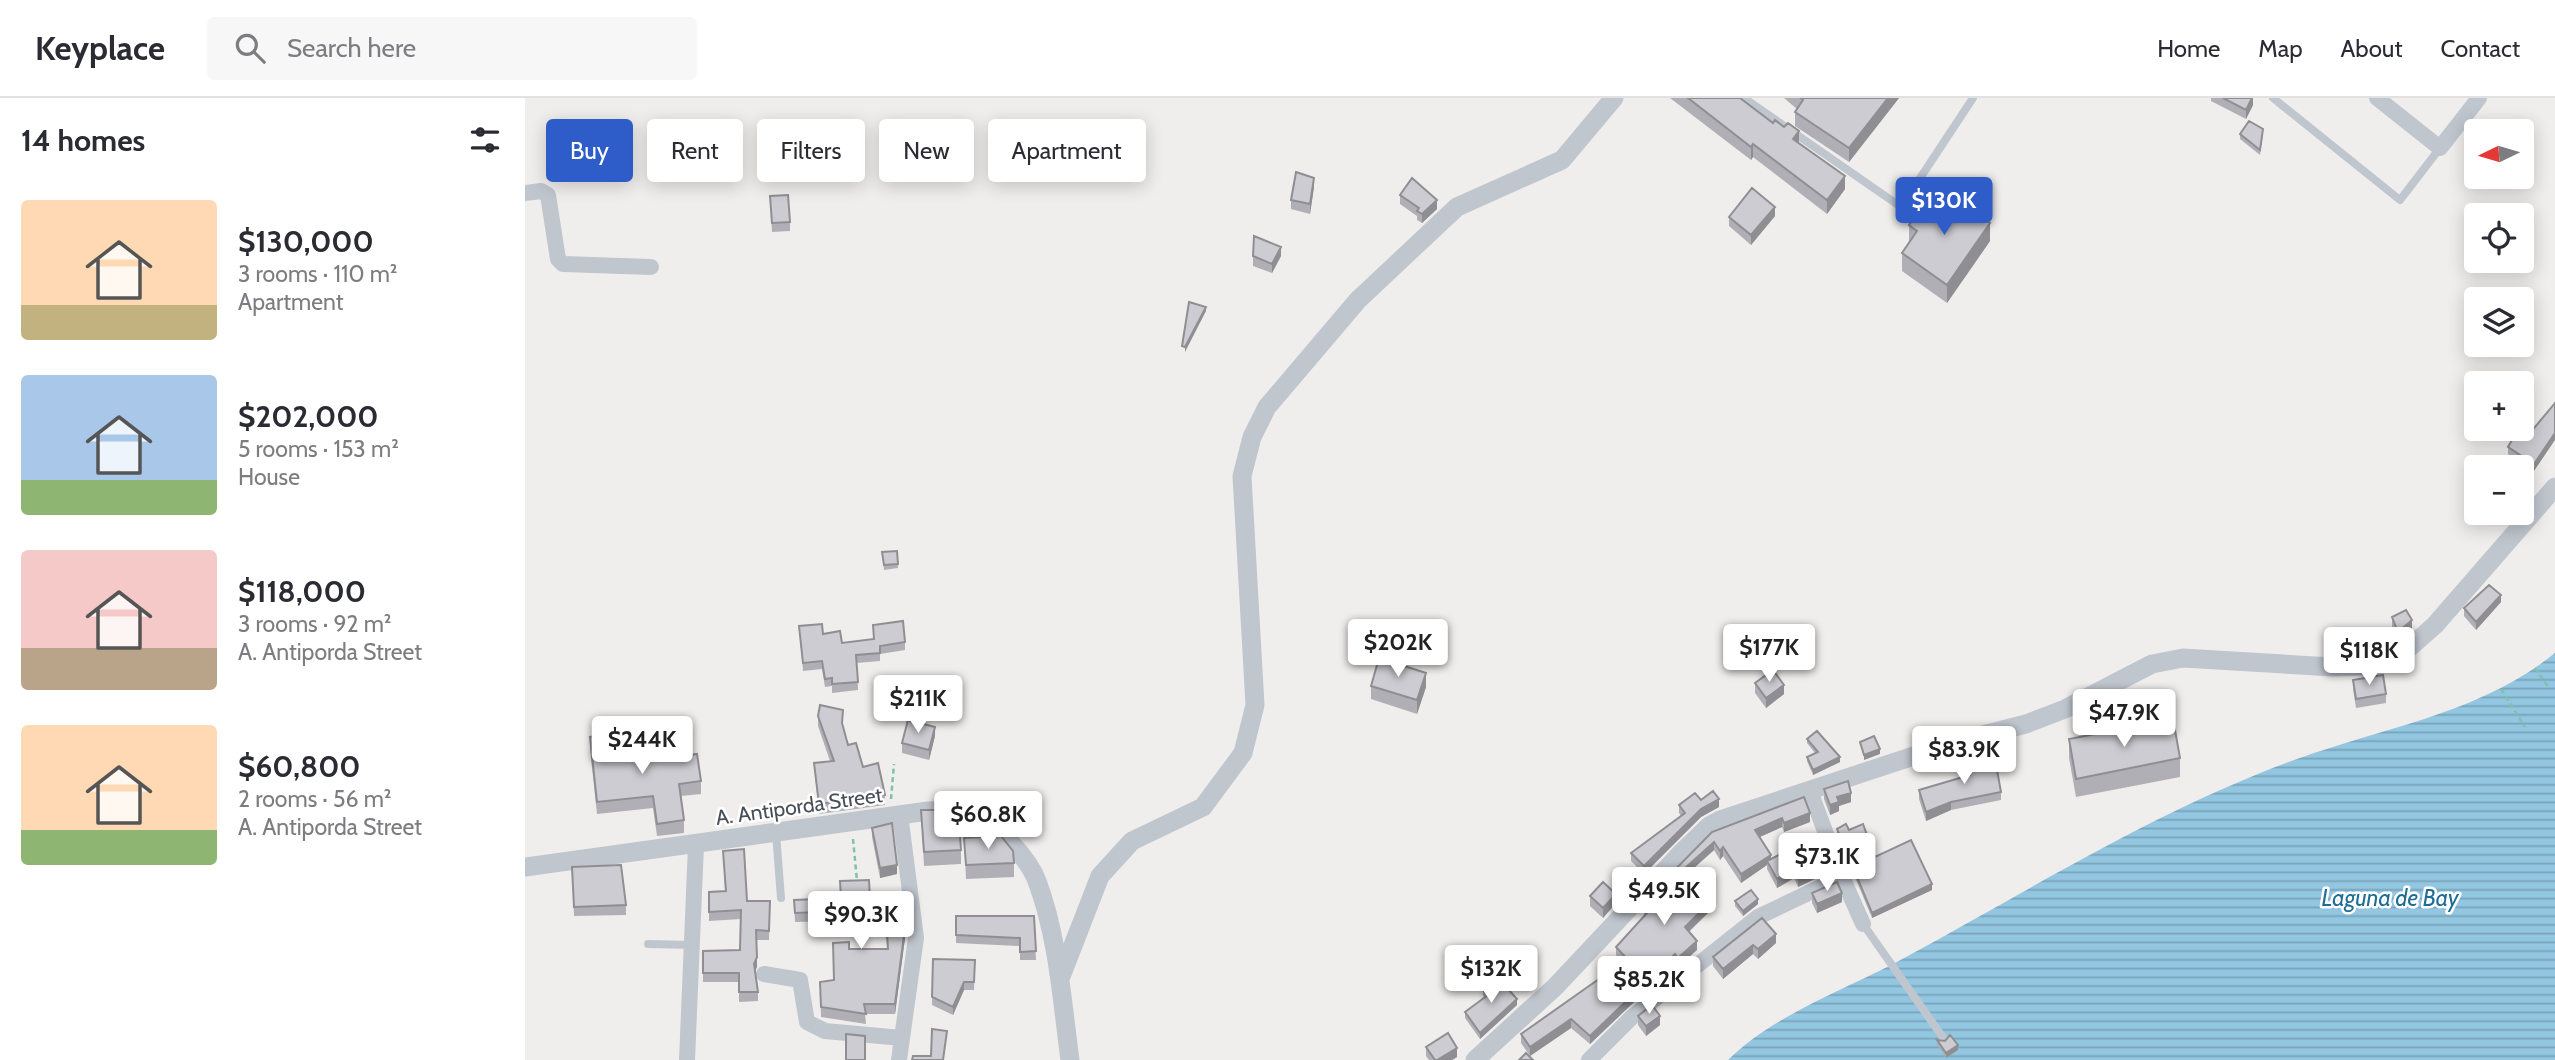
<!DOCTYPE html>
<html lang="en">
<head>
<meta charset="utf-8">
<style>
	:root { --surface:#fff; --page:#f7f7f7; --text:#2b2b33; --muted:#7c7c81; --line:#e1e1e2; --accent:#2e5dc9 }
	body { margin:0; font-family:Cabin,sans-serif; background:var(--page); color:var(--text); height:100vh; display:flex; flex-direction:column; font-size:26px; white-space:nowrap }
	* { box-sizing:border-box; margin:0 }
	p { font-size:23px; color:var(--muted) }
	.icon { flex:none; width:38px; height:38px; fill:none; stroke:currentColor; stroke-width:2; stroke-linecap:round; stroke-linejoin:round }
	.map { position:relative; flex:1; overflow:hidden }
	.details { display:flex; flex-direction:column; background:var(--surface); width:525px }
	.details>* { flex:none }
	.banner { position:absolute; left:21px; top:21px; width:665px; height:63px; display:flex; gap:14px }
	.needle { width:46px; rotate:265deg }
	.tools { position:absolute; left:1939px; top:21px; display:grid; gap:14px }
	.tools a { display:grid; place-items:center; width:70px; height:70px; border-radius:7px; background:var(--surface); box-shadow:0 4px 18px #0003; font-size:35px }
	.price { position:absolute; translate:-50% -60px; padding:0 16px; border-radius:7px; background:#fff; color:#222; font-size:23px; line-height:46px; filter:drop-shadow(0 2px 4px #0008) }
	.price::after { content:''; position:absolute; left:50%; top:42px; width:21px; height:16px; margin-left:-10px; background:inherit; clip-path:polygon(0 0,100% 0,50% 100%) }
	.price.active { background:var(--accent); color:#fff }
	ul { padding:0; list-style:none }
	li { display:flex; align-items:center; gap:21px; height:175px; padding:0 21px }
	li span { display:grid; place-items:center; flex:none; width:196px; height:140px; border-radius:7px; color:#555 }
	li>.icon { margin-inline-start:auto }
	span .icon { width:84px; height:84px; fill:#fffc; stroke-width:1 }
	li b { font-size:30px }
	h2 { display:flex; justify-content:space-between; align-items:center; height:84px; padding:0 21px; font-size:30px }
	.pill { padding:0 24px; border-radius:7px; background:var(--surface); box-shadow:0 4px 18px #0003; font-size:24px; line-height:63px }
	.pill.active { background:var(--accent); color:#fff }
	header { display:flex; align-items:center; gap:42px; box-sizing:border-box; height:98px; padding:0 35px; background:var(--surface); border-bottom:2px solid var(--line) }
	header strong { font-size:33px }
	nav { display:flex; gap:38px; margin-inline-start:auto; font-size:24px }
	.search { width:490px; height:63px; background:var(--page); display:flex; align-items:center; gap:18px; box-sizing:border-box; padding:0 24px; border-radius:7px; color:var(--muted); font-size:26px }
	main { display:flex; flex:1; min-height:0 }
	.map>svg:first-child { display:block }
	.water { fill:url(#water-rules) }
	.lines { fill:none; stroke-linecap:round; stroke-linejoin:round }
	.path { stroke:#7dc3a9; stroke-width:2.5; stroke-dasharray:5 3.5; stroke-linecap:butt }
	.service { stroke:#c0c6ce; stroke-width:8 }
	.minor { stroke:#c0c6ce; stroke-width:16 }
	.tertiary { stroke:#c0c6ce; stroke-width:19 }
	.wall { fill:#afafb5 }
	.shaded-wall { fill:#8f8f93 }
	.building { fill:#ccccd2; stroke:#8f8f93; stroke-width:2 }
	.labels { text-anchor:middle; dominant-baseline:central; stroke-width:5; stroke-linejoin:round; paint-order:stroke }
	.street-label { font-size:21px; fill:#484e58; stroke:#fff }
	.water-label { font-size:23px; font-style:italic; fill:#1d6d96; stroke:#fff }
</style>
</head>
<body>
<header>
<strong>Keyplace</strong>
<div class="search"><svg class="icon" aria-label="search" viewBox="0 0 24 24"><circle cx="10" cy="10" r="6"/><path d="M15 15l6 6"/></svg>Search here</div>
<nav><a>Home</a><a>Map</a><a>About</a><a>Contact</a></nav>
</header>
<main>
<section class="details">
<h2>14 homes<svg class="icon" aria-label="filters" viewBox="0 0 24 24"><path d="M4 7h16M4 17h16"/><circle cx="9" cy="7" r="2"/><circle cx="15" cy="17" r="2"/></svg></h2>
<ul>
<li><span style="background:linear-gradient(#ffd9b3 75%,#c2b280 0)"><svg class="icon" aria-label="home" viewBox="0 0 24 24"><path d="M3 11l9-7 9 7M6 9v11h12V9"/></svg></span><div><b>$130,000</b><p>3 rooms · 110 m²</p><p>Apartment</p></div></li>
<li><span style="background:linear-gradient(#a9c7e8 75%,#8fb573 0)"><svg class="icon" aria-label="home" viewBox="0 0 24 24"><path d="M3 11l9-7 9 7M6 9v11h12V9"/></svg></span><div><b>$202,000</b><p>5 rooms · 153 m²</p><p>House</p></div></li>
<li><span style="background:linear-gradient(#f6c9c9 70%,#b9a48a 0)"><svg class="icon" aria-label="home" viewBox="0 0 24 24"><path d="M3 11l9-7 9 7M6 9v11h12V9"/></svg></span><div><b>$118,000</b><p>3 rooms · 92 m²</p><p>A. Antiporda Street</p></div></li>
<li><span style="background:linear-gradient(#ffd9b3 75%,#8fb573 0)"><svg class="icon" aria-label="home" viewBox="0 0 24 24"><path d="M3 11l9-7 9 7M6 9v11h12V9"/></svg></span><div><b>$60,800</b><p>2 rooms · 56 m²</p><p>A. Antiporda Street</p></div></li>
</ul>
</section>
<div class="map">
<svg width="2030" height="962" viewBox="0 0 2030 962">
	<defs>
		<pattern id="water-rules" width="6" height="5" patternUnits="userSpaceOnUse" patternTransform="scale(1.75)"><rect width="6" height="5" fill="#92c6e1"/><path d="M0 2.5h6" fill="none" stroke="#79a3b9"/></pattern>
	</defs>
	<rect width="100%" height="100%" fill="#f0eeed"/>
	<path class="water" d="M2030,555v407h-827c48,-47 120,-71 178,-103 129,-70 253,-148 391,-198 88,-32 184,-46 258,-106z"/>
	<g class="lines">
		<path class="path" d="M2010,570l14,20
			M1976,591l24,38
			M366,701l3,-35
			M328,741l4,42"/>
		<path class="service" d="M1219,0l157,109 72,-109
			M1748,0l127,102 40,-52
			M251,735l5,65
			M1338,826l81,115
			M123,846l44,1"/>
		<path class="minor" d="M1852,0l63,50 39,-50
			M0,95l16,-2 7,4 10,64 5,5 88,3
			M1285,693l32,86 21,47
			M239,876l36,6 7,42 18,9 77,7
			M162,962l9,-215
			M374,962l17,-122 -16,-124
			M1064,962l43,-43 126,-100 84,-40"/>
		<path class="tertiary" d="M0,769l403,-56c16,-1 32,-2 48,5 22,9 52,42 61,65 21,56 25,120 33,179
			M535,881l40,-103 32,-35 71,-34 40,-54 12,-48 -13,-229 10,-39 15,-30 91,-107 99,-93 105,-47 52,-62
			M950,962l80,-73 127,-135 27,-26 11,-6 239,-79 67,-17 39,-15 87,-45 31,-6 149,9 32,-1 37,-11 34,-30 120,-138"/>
	</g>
	<path class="wall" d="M1145,0h70l59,46 46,45 -18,25 -74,-57 -2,3z
		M1259,0h115l-50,64 -54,-36v-14l2,-3z
		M1686,0h42v7l-7,14 -35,-18z
		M1715,36h23l-3,21 -20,-16z
		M789,89l-4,27 -19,-5v-9z
		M875,97l37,14 -15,14 -5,-3v-4l-17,-12z
		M245,98l20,26v9l-18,1z
		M1250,118l-24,29 -22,-19v-9z
		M1384,127l81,16 -43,62 -45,-32v-18l7,-11z
		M728,158h28l-9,17 -19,-7z
		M2030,305l-21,68 -26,-17v-7l17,-8z
		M372,453l1,17 -14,2 -2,-18z
		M1976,504l-25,28 -12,-14v-8z
		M1867,519l20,12 -14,12 -6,-14z
		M348,527l32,17v8l-25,4v7l-23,2 1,27 -26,3v-7l-7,1 -3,-18 -19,2 -4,-45 24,8 19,9 32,-4z
		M1828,582l33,14v9l-30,5 -3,-19z
		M1230,585l29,11 -18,14 -11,-15z
		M846,588l55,1 -9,27 -46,-15z
		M293,618l25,4 -1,6 6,19 15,22 22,28v10l-66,9 -5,-51 16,-2 -12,-35z
		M410,638l-6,24 -27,-7v-10z
		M65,639l31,10 27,14 53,20v13l-20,2 3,24v13l-27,3 -4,-28 -56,6 -7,-65z
		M1282,641l33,23 -27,13 -6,-14v-4l8,-4 -8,-10z
		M1544,641l111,19v19l-104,20 -7,-39z
		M1443,667l33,27v8l-50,10 -25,11 -7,-22v-9l50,-14z
		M1299,691l27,13 -12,4v5l-9,4 -6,-16z
		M1279,699l6,25 -26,10 -2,-5 -22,10 11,22 58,13 -31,15 -4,-9 -17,10 -10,-19v-4l-26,18 -18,-27 -3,4 -6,-10 -26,23 24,36 -23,23 8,18 -19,16 -3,-3 -85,81 -19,-16 -41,28 -9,-13v-9l90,-55 15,-14 -10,-10v-8l28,-30v-7l10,-11v-8l58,-59z
		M1176,702l18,7 -18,10 -57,57 -13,-13v-8l50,-37 -2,-3v-8z
		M396,712l40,40v14l-37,2z
		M347,730l25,46 -17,4 -8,-41z
		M1312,731l12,1 26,27 57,33 -60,28 -35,-84z
		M439,740l50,25v14l-48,2z
		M198,753l24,50h23l-1,39h-12v27l-2,4 3,21v9l-19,1v-20h-36v-31l37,-1 1,-31 -32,2v-29l16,-1z
		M47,769l54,38v10l-52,1z
		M1287,795l30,9 -25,11 -5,-10z
		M1065,798l26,7 -13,15 -13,-12z
		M345,801l35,39 -10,76h-30l1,10 -45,-7 -1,-35 14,-2 15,-31h38l-1,-22 -44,2v-8l-47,1 -1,-22z
		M1210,803l23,3 -15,12 -8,-10z
		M509,818l2,44h-16v-14l-64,-3v-8z
		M1237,820l14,25 -18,16 -5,-5 -30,25 -10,-13v-9z
		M408,861l42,1 -1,30h-10l-11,25 -21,-10z
		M958,892l34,15 -37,34 -15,-21v-6l20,-15 -2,-1z
		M1113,918l22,9 -14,11 -8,-11z
		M1412,942l8,1 13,9 -12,8 -9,-14z
		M901,949l31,10 -5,3h-23l-3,-4z"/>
	<path class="shaded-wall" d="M1363,0h11l-50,64v-14z
		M1727,0h1v7l-7,14v-9z
		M1274,33v13l-6,-5z
		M1228,46v13l-2,3v-13z
		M1320,78v13l-18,25v-14z
		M789,80v9l-4,27v-10z
		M912,102v9l-15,14v-9z
		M1250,109v9l-24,29v-10z
		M1465,125v18l-43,62v-18z
		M756,149v9l-9,17v-9z
		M681,209v4l-21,41v-5z
		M2030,329v13l-21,31v-7z
		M1976,497v7l-25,28v-8z
		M1887,522v9l-14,12v-9z
		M901,575v14l-9,27v-14z
		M1259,587v9l-18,14v-10z
		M410,629v9l-6,24v-10z
		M1355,651v5l-16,6v-5z
		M1315,659v5l-27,13v-5z
		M1326,695v9l-12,4v5l-9,4v-10l7,-8z
		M1194,701v8l-18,10 -57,57v-8l57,-57z
		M1426,704v8l-25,11v-9z
		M1285,715v9l-26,10v-9z
		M1257,720v9l-27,12v-9z
		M1189,744v8l-30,27v-8z
		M1198,749v9l-3,4v-9z
		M1246,757v8l-4,-2v4l-26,18v-9z
		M1304,765v9l-31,15v-9z
		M372,767v9l-17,4v-10z
		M1269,772v8l-17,10v-9z
		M1407,786v6l-60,28v-5z
		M1317,795v9l-25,11v-9z
		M1091,796v9l-13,15v-10z
		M1233,801v5l-15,12v-5z
		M1187,802v9l-27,26v-8z
		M380,830v10l-10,76v-10z
		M1251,836v9l-18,16v-10z
		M1172,843v9l-19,16v-8z
		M1228,847v9l-30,25v-10z
		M1150,856v9l-85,81v-8z
		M232,859v10l-3,6v-9z
		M439,884v8l-11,25v-8z
		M992,901v6l-37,34v-6z
		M1135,918v9l-14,11v-10z
		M1046,921v9l-41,28v-9z
		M1433,947v5l-12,8v-5z
		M932,950v9l-5,3h-15z"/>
	<path class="building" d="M1163,0h52l33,25 2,-3 9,7 4,-4 11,8 -6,8 52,37 -18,24 -74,-56 -2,3z
		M1276,0h87l-39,50 -54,-36 8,-12z
		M1698,0h29l-6,12z
		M1724,23l14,8 -3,21 -20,-16z
		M771,74l18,6 -4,26 -19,-4z
		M887,80l25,22 -15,14 -5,-3 2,-3 -19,-13z
		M1227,90l23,19 -24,28 -22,-18z
		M1420,93l45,32 -43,62 -45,-32 15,-22 -8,-6 14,-20 8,5z
		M263,97l2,27 -18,1 -2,-27z
		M729,138l27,11 -9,17 -19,-8z
		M664,204l17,5 -21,40 -3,-1z
		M2030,305v30l-21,31 -26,-17 8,-14 9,6z
		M372,453l1,13 -14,1 -2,-13z
		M1964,487l12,10 -25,27 -12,-14z
		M1881,512l6,10 -14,12 -6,-15z
		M378,523l2,21 -25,4v7l-24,2 2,27 -26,2v-6l-7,1 -3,-18 -19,2 -4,-37 23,-2 1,10 17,-3 2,12 32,-4 -1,-14z
		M854,560l47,15 -9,27 -46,-14z
		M1248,572l11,15 -18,13 -11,-15z
		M1858,577l3,19 -30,5 -3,-19z
		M295,607l23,5 -1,13 6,22 8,-2 7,24 15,-4 7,32 -66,9 -5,-41 20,-2 -16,-45z
		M1648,621l7,39 -104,21 -7,-40z
		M383,622l27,7 -6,23 -27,-7z
		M1292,633l23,26 -27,13 -6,-13 11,-5 -11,-13z
		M90,636l6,13 25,-3 2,17 49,-7 4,27 -22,3 5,36 -27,4 -4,-28 -56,6 -7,-65z
		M1349,638l6,13 -16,6 -4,-13z
		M1470,661l6,33 -50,10 -25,10 -7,-22 51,-15 -2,-10z
		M1323,683l3,12 -14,4 2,5 -9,3 -6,-16z
		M1188,693l6,8 -18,10 -57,57 -13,-13 54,-40 -6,-8 16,-12 6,7z
		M1279,699l6,16 -26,10 -2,-5 -27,12 16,25 -30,19 -18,-27 -3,4 -6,-9 -30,27 28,31 -27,27 12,14 -19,17 -3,-4 -85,82 -19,-17 -41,28 -9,-13 85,-60 5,5 19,-17 -14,-15 31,-34 -3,-3 14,-15 -4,-4 58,-59z
		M396,712h37l3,40 -37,2z
		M367,725l5,42 -17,3 -8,-40z
		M1321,726l3,6 14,-6 12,33 36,-17 21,44 -60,29 -35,-84z
		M1293,737l11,28 -31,15 -4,-8 -17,9 -10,-18z
		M476,738l12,15 1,12 -48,2 -2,-27z
		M219,751l3,52h23l-1,30 -13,-1 1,27 -3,7 4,28h-19v-19h-36v-22l37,-1 1,-40 -32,2v-20l17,-1 -3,-40z
		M96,767l5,40 -52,2 -2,-40z
		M344,782l1,19 31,-1 4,30 -10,76h-31l2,10 -45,-7 -1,-25 14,-2 -1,-37 16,-1v7h39l-2,-32 -44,2v-8l-47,2 -1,-13 47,-2 -1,-17z
		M1078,784l13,12 -13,14 -13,-12z
		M1312,784l5,11 -25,11 -5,-11z
		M1226,792l7,9 -15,12 -8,-10z
		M431,818h78l2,35 -16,1v-14l-64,-3z
		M1237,820l14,16 -18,15 -5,-4 -30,24 -10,-12z
		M408,861l42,1 -1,22h-10l-11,25 -21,-10z
		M972,879l20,22 -37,34 -15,-21 23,-17 -5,-5z
		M1127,907l8,11 -14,10 -8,-10z
		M407,931l15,2 -4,29h-31l1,-4h18z
		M923,935l9,15 -20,12h-2l-9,-13z
		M321,936l19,2v24h-19z
		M1425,937l8,10 -12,8 -9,-13 8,1z
		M1001,955l7,7h-14z"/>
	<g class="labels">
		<g class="street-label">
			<text transform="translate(274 708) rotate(-8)">A. Antiporda Street</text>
		</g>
		<g class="water-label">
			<text x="1865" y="800">Laguna de Bay</text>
		</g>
	</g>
</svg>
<div class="tools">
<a><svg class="needle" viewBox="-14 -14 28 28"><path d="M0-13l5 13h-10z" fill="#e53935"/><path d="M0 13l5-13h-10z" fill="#7c7c81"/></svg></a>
<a><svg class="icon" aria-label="locate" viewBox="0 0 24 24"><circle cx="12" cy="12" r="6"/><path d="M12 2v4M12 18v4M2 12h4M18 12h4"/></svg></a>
<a><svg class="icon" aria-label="layers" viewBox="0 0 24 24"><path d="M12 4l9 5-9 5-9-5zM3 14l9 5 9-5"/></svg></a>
<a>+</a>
<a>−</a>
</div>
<b class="price active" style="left:1419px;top:139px">$130K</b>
<b class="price" style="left:873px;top:581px">$202K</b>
<b class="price" style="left:1244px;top:586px">$177K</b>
<b class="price" style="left:1844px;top:589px">$118K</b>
<b class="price" style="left:393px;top:637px">$211K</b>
<b class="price" style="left:1599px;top:651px">$47.9K</b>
<b class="price" style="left:117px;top:678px">$244K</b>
<b class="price" style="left:1439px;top:688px">$83.9K</b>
<b class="price" style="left:463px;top:753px">$60.8K</b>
<b class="price" style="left:1302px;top:795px">$73.1K</b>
<b class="price" style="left:1139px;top:829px">$49.5K</b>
<b class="price" style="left:336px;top:853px">$90.3K</b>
<b class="price" style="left:966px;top:907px">$132K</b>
<b class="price" style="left:1124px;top:918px">$85.2K</b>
<div class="banner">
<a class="pill active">Buy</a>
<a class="pill">Rent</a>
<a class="pill">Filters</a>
<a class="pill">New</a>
<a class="pill">Apartment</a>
</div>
</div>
</main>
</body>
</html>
